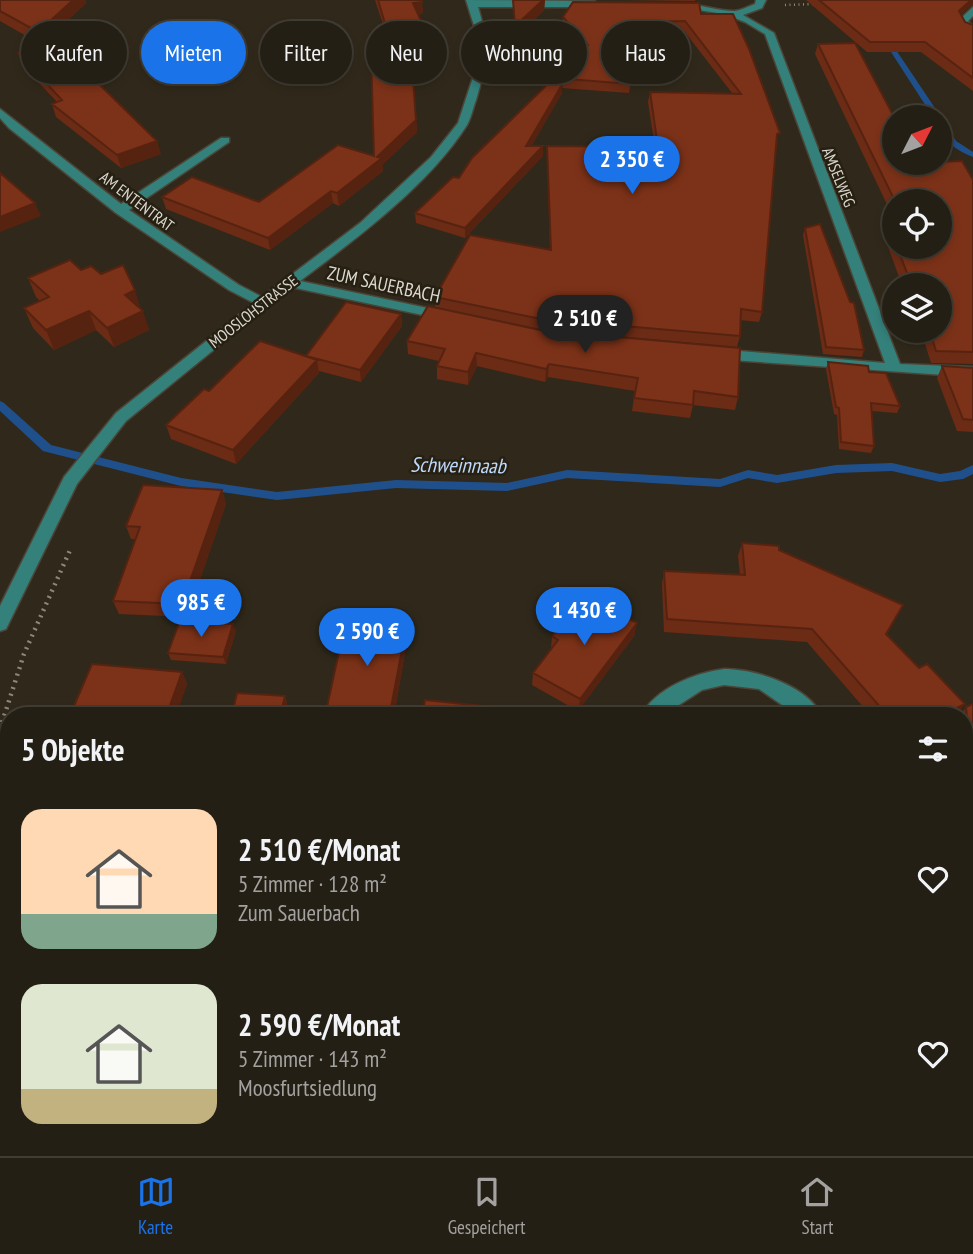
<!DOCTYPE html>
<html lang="de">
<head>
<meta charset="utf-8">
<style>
	:root { --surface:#241f14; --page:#302c22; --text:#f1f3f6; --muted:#a3a2a0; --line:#413d34; --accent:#1a73e8 }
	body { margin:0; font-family:"PT Sans Narrow",sans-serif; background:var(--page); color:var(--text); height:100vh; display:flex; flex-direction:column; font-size:26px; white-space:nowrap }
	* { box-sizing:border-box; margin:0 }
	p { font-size:23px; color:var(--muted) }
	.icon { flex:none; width:38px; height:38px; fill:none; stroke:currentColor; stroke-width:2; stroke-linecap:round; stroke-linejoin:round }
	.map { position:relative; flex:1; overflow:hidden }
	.drawer { position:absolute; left:0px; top:707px; width:973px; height:450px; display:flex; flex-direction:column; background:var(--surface); border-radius:28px 28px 0 0; box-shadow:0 4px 10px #0003,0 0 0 2px var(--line) }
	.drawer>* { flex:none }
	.hud { position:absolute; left:21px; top:21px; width:931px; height:63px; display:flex; gap:14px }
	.needle { width:46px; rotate:48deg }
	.tools { position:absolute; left:882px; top:105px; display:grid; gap:14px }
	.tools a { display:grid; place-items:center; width:70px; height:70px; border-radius:50%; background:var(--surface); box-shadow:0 4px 10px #0003,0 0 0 2px var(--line); font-size:35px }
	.price { position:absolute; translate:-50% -60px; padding:0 16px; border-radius:24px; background:var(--accent); color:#fff; font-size:23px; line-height:46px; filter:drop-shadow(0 2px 4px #0008) }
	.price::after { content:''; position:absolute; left:50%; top:42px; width:21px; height:16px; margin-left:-10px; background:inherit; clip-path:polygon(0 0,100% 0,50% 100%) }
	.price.current { background:#222; color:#fff }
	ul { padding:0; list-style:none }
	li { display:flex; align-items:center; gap:21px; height:175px; padding:0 21px }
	li span { display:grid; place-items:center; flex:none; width:196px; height:140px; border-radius:21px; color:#555 }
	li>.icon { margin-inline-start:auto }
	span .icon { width:84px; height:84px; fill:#fffc; stroke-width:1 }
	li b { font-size:30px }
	h2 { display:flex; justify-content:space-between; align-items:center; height:84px; padding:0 21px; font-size:30px }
	.chip { padding:0 24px; border-radius:32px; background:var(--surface); box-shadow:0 4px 10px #0003,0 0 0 2px var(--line); font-size:24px; line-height:63px }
	.chip.current { background:var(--accent); color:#fff }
	.tabs { display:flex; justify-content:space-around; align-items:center; height:98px; border-top:2px solid var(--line); background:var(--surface); font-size:19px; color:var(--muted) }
	.tabs a { display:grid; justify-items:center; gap:4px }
	.tabs .current { color:var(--accent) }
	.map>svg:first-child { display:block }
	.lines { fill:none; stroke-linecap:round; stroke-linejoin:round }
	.stream { fill:#20508b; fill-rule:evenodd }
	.minor-casing { stroke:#4b4538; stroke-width:3 }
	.path-far1 { stroke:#8c877c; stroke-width:2.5; stroke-dasharray:1 3.5; stroke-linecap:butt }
	.path { stroke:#8c877c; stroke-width:4.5; stroke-dasharray:2 5; stroke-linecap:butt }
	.minor { fill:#34817b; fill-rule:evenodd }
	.wall { fill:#6b2b15 }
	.shaded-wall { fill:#572311 }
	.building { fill:#7c3218; stroke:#572311; stroke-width:2 }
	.labels { text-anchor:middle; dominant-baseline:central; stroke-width:5; stroke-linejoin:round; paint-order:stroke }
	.far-street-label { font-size:16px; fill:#dbd7ce; stroke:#262012 }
	.street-label { font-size:19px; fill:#dbd7ce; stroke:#262012 }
	.water-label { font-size:21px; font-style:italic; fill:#bdd8fa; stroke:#262012 }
</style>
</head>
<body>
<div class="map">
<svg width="973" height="1156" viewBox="0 0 973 1156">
	<rect width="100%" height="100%" fill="#30291b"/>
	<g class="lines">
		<path class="stream" d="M885,36l3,2 53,79 -1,2 -7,-2 -51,-79z
			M940,120h3l13,21 17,11v5c-16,-6 -34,-18 -33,-37z
			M0,401l4,2 47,42 130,33 96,14 119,-12 111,3 60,-13 153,9 28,-9 29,5 59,-10 56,-2 48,11 20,-3 13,-6v9l-10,5 -23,3 -48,-11 -56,2 -59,10 -29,-5 -28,9 -153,-9 -60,13 -111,-3 -119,12 -96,-14 -138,-35 -43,-40z"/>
		<g class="minor-casing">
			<path id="minor" d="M466,0l128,1 5,3 -5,3h-116c11,36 9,57 -2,93 -3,8 -5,18 -9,25 -38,60 -111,114 -167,156l146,31 7,4 -2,3 -5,1 -155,-33 -165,134 -49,63 -71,145 -6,2v-25l64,-129 52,-64 138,-110 -25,-13 -113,-77 -107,-85 -9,-10v-9l121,95 100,-66h8v4l-100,68 110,75 23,12 98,-74 71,-66 27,-34 18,-55v-36z
				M756,0h10l-4,8 -19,7 31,18 126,331 73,3v10l-257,-18 -7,-5 7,-5 169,14 -120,-329 -20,-12 -21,-8 -51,-8c17,-6 42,5 61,5 6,0 15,-5 21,-7z
				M973,7v9l-5,5 5,6v8l-10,-6 -5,-8z
				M724,669c31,0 83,16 98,47h-24l-39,-27 -35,-4 -22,5 -40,26h-21c14,-28 54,-43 83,-47z
				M0,780h9v18h-9z
				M964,866h9v22l-9,-1z
				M655,1148h26v8h-26z"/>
		</g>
		<path class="path-far1" d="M785,5l29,-1"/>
		<path class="path" d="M0,729l24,-75 47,-106"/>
		<use href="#minor" class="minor"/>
	</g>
	<path class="wall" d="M0,0h86v3l-44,42 -42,-24z
		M375,0h46l2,13 -5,1 5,11 1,11 -14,1 7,95 -35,33 1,6 -44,35 -6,-3 -63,47 -104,-41 -4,-12 97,5 115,-46 7,-103 -3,-14 -1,-11 7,-1z
		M513,0h32l-1,10 -29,29z
		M622,0h73v1z
		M806,0h167v4l-12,11 4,7 8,3v66l-52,-39h-54z
		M701,14l77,129h-2l-14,169 -3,10 -19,-2v16l-3,11 -197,-18 -105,-22v-10l115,-47 -3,-104 108,1 -7,-45 2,-10 82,1 -48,-62h-46l-9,62 -67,-5v5l-31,53 12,10 -78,82 -49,-15 -1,-10 44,-35 124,-128 -21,-24 1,-9z
		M818,44l76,119 79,17v184l-42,-1 -10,-32h19v-46h-38l-18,-49 4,-11 6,-4v26h46v-46h-46v18l-79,-165z
		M18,53l143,101 -40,14 -65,-51 -4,-13 5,-2 -35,-37z
		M805,228l45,74 14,48 -2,7 -39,-3 -20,-119z
		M81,270l60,38 8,22 -35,17 -18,-17 -42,20 -21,-22 -9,-20 16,-7 -4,-4 -8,-19z
		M428,306l310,91 -3,13 -42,-5 -3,13 -58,-7 3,-20 -87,-14 -3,5 -68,-16 -9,19 -31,-6v-13l2,-5 -31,-7 -1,-13z
		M401,314l1,12 -41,56 -42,-11v2l-83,91 -65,-25 -5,-14 43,-34 97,-35z
		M828,362l72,44 -3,7 -26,-2 3,35 -3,7 -32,-4 -2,-34 -3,-1 -8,-45z
		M942,366l31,2v64l-16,-1 -20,-53z
		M222,490l4,14 -39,113 -68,-3 -6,-13 22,-62h-4l-5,-13z
		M742,543l37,7 124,55 -16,29 69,82h-85l-64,-74 -143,-10 -2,-48 2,-13 76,4 -2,-19z
		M637,623l-3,13 -56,75 -46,-26 1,-12 18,-24 1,-13z
		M236,631l-10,33 -55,-4 -3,-7z
		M407,641l-13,75h-65l-2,-9z
		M182,672l5,12 -10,28 55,3 53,-19 3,12 -1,8h-207l-6,-10z
		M973,704v113l-9,-31v-70h-4l6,-9z
		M9,864v62l-9,-1v-41z
		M964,909l9,1v73l-9,-1z
		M521,1148h57l-21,8h-34z
		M879,1148h85l9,8h-98z"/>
	<path class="shaded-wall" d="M73,0h13v3l-44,42 -4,-13z
		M543,0h2l-1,10 -29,29v-13z
		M971,0h2v4l-18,17 4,-10z
		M422,2l1,11 -9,1 -1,-11z
		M563,83l-1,10 -36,63v-10z
		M416,120l1,12 -35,33 1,6 -44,35 -2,-13z
		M157,141l4,13 -40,14 -4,-13z
		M543,146v10l-78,82v-10z
		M331,191l2,12 -63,47 -2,-12z
		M35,203l6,13 -41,16v-15z
		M135,290l6,20 -16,-15z
		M89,311l7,19 -42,20 -8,-20z
		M143,311l6,19 -35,17 -7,-19z
		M401,314l1,12 -41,56 -1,-12z
		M476,353l1,13 -9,19v-13z
		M317,360l2,13 -83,91 -3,-14z
		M549,364l-1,13 -3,5 1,-13z
		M222,490l4,14 -39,113 -5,-13z
		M637,623l-3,13 -56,75 2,-12z
		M233,624l3,7 -10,33 -3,-7z
		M406,628l1,13 -13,75h-3l-1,-3z
		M182,672l5,12 -11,32 -8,-5z
		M285,696l3,12 -1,8h-7z
		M965,704l-9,12h-15z
		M7,1049l2,1v27l-9,19v-31z
		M327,1148h9l-8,8h-10z
		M566,1148h12l-21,8h-12z"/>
	<path class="building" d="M0,0h73l-35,32 -38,-21z
		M378,0h43l1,2 -9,1 10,22 -14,1 7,94 -39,37 5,1 -45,35 -6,-2 -63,47 -106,-41 30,-20 67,25 79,-57 36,11 -3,-103h12l-6,-25 9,-1z
		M513,0h30l-28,26z
		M819,0h152l-12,11 6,11 8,3v53l-48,-36h-55z
		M573,2l126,1 2,11h32l16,35 31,84 -3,1 -15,178 -21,-3 -1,27 -199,-17 -106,-22 35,-62 81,15 -4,-104 111,1 -8,-55 91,2 -56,-73 -46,1 -9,62 -74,-6 7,5 -37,63h17l-78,82 -50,-15 38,-36 6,1 13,-20 116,-113 -25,-28z
		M56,42l101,99 -40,14 -65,-51 10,-4 -44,-47z
		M855,43l39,74v46h46v-1l22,-1 11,19v172l-37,-1 -6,-20h10v-46h-26l-2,-6 -3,-1 -12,-31h43v-46h-45l-77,-157z
		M0,173l35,30 -35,14z
		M894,221v19l-6,-15z
		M820,224l30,78 4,1 10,47 -38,-3 -21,-119z
		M70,260l11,10 10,-4 10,8 22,-9 12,25 -10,5 18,16 -36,17 -18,-17 -43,19 -22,-22 25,-11 -21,-19z
		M346,302l55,12 -41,56 -54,-14z
		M428,306l112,24 200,18 -2,49 -44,-6 -1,14 -59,-7 4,-20 -89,-14 -3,5 -70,-16 -8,19 -31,-6 8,-17 -38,-8z
		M260,341l57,19 -84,90 -67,-25 38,-36 5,2z
		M828,362l40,4 1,6 17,1 14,33 -29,-3 3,43 -33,-4 -2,-34 -3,-1z
		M942,366l31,2v52l-10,-1z
		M143,485l79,5 -40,114 -69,-3 27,-74 -14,-1z
		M742,543l37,3v4l124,55 -17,29 33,34 8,-4 38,40 -24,12h-53l-76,-87 -145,-10 -3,-48 81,4z
		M586,596l51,27 -57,76 -47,-26 25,-33 -6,-4z
		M180,620l53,4 -10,33 -55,-4z
		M345,624l61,4 -16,85 -63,-6z
		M92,664l90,8 -14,39 64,4 5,-22 48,3 -5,20h-162l2,-5 -46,-5z
		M425,700l57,6 -1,10h-59z
		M973,704v71l-2,-7 -5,-61z
		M9,864v54l-9,-1v-33z
		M964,909l9,1v63h-9z
		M964,1015l9,6v135h-84l-5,-4 2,-4h78z
		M0,1047l7,2 -7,16z
		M246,1148h81l-9,8h-81z
		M523,1148h43l-21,8h-19z
		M741,1152l36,4h-36z"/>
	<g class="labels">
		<g class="far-street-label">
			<text transform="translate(839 177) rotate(68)">AMSELWEG</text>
			<text transform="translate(137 201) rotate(37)">AM ENTENTRAT</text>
			<text transform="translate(253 311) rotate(-38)">MOOSLOHSTRASSE</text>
		</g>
		<g class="street-label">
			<text transform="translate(384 284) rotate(12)">ZUM SAUERBACH</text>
		</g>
		<g class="water-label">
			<text transform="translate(458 465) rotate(1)">Schweinnaab</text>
		</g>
	</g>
</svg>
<div class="tools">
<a><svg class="needle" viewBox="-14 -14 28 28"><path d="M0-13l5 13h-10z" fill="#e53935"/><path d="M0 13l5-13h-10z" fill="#a3a2a0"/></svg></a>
<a><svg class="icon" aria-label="locate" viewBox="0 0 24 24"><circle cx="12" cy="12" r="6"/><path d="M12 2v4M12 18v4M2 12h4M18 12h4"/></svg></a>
<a><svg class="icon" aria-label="layers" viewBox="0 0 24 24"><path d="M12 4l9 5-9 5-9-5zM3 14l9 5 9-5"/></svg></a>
</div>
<b class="price" style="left:632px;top:196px">2 350 €</b>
<b class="price current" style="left:585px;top:355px">2 510 €</b>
<b class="price" style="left:201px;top:639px">985 €</b>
<b class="price" style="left:584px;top:647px">1 430 €</b>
<b class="price" style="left:367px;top:668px">2 590 €</b>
<div class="hud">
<a class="chip">Kaufen</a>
<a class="chip current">Mieten</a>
<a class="chip">Filter</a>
<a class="chip">Neu</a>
<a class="chip">Wohnung</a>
<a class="chip">Haus</a>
</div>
<section class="drawer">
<h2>5 Objekte<svg class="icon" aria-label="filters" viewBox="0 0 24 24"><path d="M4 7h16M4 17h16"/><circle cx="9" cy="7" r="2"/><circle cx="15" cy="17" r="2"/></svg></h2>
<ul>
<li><span style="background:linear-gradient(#ffd9b3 75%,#7fa58c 0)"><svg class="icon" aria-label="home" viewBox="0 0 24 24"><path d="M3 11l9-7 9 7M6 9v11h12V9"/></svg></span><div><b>2 510 €/Monat</b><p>5 Zimmer · 128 m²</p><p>Zum Sauerbach</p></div><svg class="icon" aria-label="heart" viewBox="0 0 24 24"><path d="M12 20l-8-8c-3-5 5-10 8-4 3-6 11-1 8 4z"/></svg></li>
<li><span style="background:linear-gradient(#dfe7d0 75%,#c2b280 0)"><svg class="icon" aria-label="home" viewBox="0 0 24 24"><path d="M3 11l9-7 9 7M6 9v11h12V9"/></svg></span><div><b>2 590 €/Monat</b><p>5 Zimmer · 143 m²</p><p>Moosfurtsiedlung</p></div><svg class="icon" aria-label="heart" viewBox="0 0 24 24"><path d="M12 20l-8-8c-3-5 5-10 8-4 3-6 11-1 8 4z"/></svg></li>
</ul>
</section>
</div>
<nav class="tabs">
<a class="current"><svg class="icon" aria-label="map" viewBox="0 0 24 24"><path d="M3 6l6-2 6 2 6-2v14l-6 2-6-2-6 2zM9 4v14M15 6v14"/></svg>Karte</a>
<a><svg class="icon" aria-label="saved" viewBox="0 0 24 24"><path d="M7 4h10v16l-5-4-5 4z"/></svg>Gespeichert</a>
<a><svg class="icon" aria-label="home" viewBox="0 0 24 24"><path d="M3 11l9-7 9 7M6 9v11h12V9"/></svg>Start</a>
</nav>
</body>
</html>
